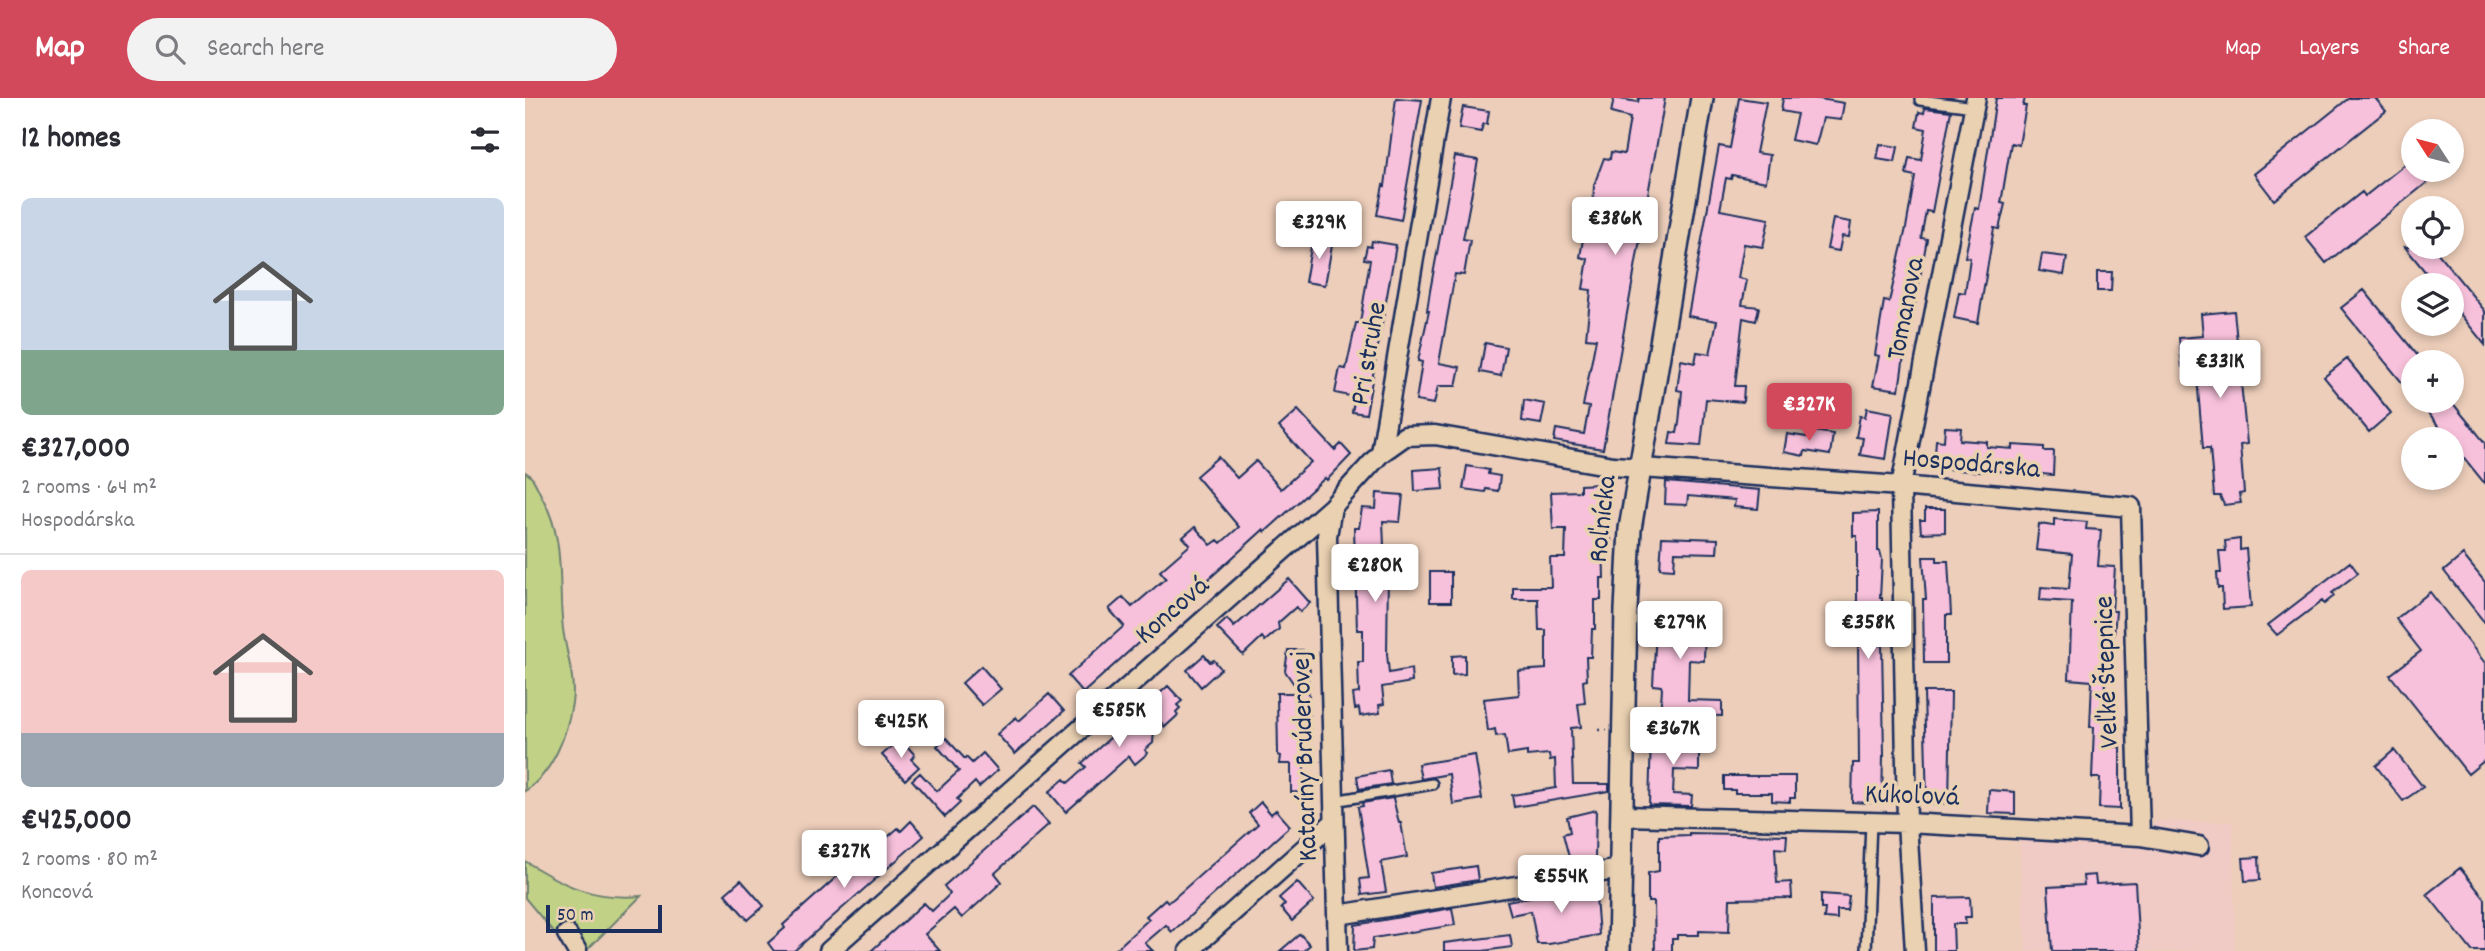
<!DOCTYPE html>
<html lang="en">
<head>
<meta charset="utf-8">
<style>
	:root { --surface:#fff; --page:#f2f2f3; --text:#2b2b33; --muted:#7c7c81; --line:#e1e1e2; --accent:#d1495b }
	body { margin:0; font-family:Dekko,sans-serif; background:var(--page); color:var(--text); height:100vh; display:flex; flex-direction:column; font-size:26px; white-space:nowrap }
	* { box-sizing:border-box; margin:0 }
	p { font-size:23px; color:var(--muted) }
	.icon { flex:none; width:38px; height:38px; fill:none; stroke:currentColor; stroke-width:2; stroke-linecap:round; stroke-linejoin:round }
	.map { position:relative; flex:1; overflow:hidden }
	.sheet { display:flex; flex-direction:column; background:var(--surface); width:525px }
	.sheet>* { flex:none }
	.needle { width:46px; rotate:306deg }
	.fabs { position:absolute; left:1876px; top:21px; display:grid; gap:14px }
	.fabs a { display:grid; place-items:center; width:63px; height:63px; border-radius:50%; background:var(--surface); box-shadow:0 4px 10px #0003; font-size:35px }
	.scale { position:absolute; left:21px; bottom:18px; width:116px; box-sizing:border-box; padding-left:7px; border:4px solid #1b2f5e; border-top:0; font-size:19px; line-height:24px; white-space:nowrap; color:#1b2f5e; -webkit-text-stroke:5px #ead1b2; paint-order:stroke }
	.price { position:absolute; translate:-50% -60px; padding:0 16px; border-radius:7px; background:#fff; color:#222; font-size:23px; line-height:46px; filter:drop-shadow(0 2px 4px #0008) }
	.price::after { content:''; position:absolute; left:50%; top:42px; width:21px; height:16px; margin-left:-10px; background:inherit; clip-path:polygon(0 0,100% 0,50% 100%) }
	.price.on { background:var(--accent); color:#fff }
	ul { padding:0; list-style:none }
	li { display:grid; align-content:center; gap:14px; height:371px; padding:0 21px }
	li+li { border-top:2px solid var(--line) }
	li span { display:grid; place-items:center; height:217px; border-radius:10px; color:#555 }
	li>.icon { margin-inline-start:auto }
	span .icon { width:126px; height:126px; fill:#fffc; stroke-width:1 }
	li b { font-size:30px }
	h2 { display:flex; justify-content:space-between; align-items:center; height:84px; padding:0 21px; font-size:30px }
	header { display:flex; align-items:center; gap:42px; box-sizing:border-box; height:98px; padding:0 35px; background:var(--accent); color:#fff }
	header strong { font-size:33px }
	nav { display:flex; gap:38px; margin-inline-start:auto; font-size:24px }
	.search { width:490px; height:63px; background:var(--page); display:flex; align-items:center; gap:18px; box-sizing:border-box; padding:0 24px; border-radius:38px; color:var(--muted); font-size:26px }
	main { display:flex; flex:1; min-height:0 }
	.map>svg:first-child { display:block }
	.built { fill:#f0cac4 }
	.green { fill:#c1d186; stroke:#6e8072; stroke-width:2 }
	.building { fill:#f8c1db; stroke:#1b2f5e; stroke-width:2 }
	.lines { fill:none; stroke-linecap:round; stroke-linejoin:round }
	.service-casing { stroke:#1b2f5e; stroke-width:14 }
	.minor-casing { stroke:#1b2f5e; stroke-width:23 }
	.tertiary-casing { stroke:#1b2f5e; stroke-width:26 }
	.path { stroke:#1b2f5e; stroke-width:2.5; stroke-dasharray:2 5; stroke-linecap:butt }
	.service { stroke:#ead1b2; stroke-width:9 }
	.minor { stroke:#ead1b2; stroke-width:18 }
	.tertiary { stroke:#ead1b2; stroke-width:21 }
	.labels { text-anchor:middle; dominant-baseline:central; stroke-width:7; stroke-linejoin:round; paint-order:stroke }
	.street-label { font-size:28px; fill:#1b2f5e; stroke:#ead1b2 }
</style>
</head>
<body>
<header>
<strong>Map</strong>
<div class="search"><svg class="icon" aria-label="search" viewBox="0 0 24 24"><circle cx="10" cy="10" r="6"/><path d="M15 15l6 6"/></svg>Search here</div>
<nav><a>Map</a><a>Layers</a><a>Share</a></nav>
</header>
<main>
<section class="sheet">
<h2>12 homes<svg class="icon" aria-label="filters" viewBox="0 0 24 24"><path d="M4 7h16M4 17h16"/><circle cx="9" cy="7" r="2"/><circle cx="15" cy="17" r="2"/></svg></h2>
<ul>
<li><span style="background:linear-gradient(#c9d6e8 70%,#7fa58c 0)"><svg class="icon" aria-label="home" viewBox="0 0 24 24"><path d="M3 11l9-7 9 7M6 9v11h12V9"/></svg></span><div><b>€327,000</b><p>2 rooms · 64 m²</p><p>Hospodárska</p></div></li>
<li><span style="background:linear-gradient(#f6c9c9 75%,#9aa5b1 0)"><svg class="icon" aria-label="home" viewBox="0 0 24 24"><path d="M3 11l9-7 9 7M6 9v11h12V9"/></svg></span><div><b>€425,000</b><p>2 rooms · 80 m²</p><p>Koncová</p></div></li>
</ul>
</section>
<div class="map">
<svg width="1960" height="853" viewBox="0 0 1960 853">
	<rect width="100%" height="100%" fill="#edceba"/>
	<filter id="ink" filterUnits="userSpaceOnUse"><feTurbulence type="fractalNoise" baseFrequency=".0143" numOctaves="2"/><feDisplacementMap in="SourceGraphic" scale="14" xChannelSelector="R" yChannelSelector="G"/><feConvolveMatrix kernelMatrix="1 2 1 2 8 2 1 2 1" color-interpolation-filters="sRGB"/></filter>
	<g filter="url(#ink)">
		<path class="built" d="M1634,723l74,1 2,129h-209l-7,-113 111,5z"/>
		<path class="green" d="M0,374c8,4 11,13 15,21 27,48 17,84 23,136 3,24 13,50 9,74 -5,32 -19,70 -47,88z
			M0,763c39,25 68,39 116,35l-55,55 -16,-23 -15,6 -30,-36z"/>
		<path class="building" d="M871,0l26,2 -21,120 -24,-5 6,-30 2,1z
			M1089,0l24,4 1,-4h26l-62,351 -49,-8 2,-12 28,5 5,-27 -6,-1 13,-67 -10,-1 5,-48 -8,-1 5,-30 -8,-2 9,-53h4l1,-19 10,-27 6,1 1,-7 13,2 6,-36 -19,-5z
			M1214,0l27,4 -10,51 14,2 -4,27 -34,-7 -1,4 -5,-1 -6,32 49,9 -6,28 -19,-3 -6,34 9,2 -5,25 17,2 -3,14 -13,-3 -8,68h9l-1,16 -37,-3 -5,47 -32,-2 2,-12 6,1 2,-10 3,-32 -5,-1 4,-30 14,3 2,-11 13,2 7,-33 -29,-5 31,-170 11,2z
			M1258,0h31l30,5 -3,17 -18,-2 -7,27 -25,-5 6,-26 -16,-3z
			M1471,0h29l-2,8h3l-7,39 -8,-2 -10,60 4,1 -6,25 -5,-1 -16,95 -24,-5 5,-26 6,1 5,-35 -5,-1 10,-49 4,1z
			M1824,0h26l11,13 -112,89 -20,-26z
			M938,9l26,4 -2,13h-4l-2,8 -22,-4z
			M1400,10l26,3 -19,101 -6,-1 -5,27 6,1 -15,82h-3l-10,69 -26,-4 6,-30 -4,-1 9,-54 5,1 17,-74 9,-52 -9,-2 3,-16 12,2 5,-31 -10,-2 3,-15 5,1z
			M1355,46l18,3 -3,15 -18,-3z
			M930,58l23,4 -15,79 7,1 -6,35 -9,-1 -16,89 21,4 -4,19h-18l-4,18 -18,-3 6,-39 -4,-1 11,-50h-2l3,-20z
			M1888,60v12h30l-117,93 -21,-26 57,-45 3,4z
			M1308,121l18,3 -2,15 -7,-1 -3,15 -12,-2z
			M788,138l20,4 -8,45 -20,-3z
			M847,143l24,4 -30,169 -14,-2 3,-15 -20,-4 5,-25 6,1 10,-46h4l10,-63 -6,-1 3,-13 4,1z
			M1880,149h28l52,64v34l-33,-41v-19h-16z
			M1517,156l25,3 -3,18 -25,-4z
			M1572,174h15l-1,19h-14z
			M1839,192l59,72h-10v34l-72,-88z
			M1709,213l13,133 -7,1 4,48 -5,1 2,9 -17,2 -4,-9h-6l-4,-48h-7l-7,-82 -14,1 -3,-29 24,-2 -2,-22z
			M960,245l21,4 -5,29 -21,-4z
			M1822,261l44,54 -22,19 -45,-55z
			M999,302l21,4 -4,20 -19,-3z
			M1893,303h33l22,27 12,15v41l-33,-41v-4h-3z
			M1342,310l26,5 -7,46 -26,-4 3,-17 -7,-1 4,-21 5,1z
			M773,312l37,40 6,-6 10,11 -24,25 -2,-2 -60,54 -2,-2 -180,163 -15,-17 56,-50 -15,-17 14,-12 9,10 34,-29 -6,-7 30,-26 -7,-8 12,-10 16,18 7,-5 3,3 18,-16 -43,-51 22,-19 19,21 19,-17 25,28 30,-27 -32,-35z
			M1420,329l16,1 -1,12 27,2v5l26,2v-4l16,1 15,1v4h10l-1,24 -11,-1v2l-61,-7v3l-47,-4 2,-28 8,1z
			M1283,332l25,4 -3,21 -25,-4 -1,5 -20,-4 3,-18 20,3z
			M942,368l22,4 -1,4 12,2 -2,15 -12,-2 -1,3 -22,-3z
			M917,370l2,21 -29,2 -1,-21z
			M1141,384l94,8 -2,19 -24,-2 1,-7 -47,-4 -1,9 -22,-1z
			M1076,386l1,44h9v13h-8l1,37h-3v22h-6v29h-3l-1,28h-5l1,23 -4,1 2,22 -7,1 3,23 -10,1 2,56h36v7l-95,16 -2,-12 44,-7 -1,-29 -5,1 -1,-6 -22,2v-4l-19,3 -3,-20 -9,1 -1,-7 -7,2 -4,-32 35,-4 -1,-24 28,-2v-39h-7l-1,-31h-25v-12h38l-1,-29h15l1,-29h-13l-2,-37 29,-1v-6z
			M852,395l26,2 -3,27 -17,-1 2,50h3l-1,83 2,19 22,-4 1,13 -30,5 2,17 -5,1 1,8 -20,3 -1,-8 -4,1 -2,-15 6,-1 -1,-31h5v-32h-6l-3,-102h5l3,-20 14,1z
			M1400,411h20v23l-24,1 -1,-13h5z
			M1353,414v39h2l2,8 -2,39h2v23h-12l3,24h9l2,111h-1l-1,44h-12v3l-18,-1 1,-39h6l-1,-124 -21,-2 1,-16 14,1v-15h5v-71h-4v-23z
			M1529,421l33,3 -1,7 15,1 -3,36 17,1 -3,44h4l-2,24 -7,-1 -3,69 13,1 -3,43h6v62l-21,-1 1,-30h-8l2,-51h-4l2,-46 -23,-2 3,-77 -32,-2 1,-13 28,2 3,-35 -36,-4 3,-26 15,2z
			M1137,439l56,2 -1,14 -42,-1 -1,17 -14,-1z
			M1715,441v11l6,-1 5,58 -28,2 -1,-21h-4l-1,-15h4l-2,-22h7l-1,-10z
			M1938,457l22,27v41l-41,-52z
			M1398,459h14v4h11l3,54h-5v48h-22l-1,-64h3z
			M1825,464l8,11 -26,20 2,3 -10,8 -2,-3 -45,34 -9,-10z
			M905,474h21v30h-21z
			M764,481l21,24 -10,9 -4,-5 -18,16 1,6 -14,12 -3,-4 -19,18 -26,-27 10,-9 7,8z
			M1905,494l55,71v97l-17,14 -78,-99 31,-24 -25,-32z
			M1132,511l51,1v13h-3l-1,38 -15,-1 -1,40 34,1v15l-62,-2 2,-25 -1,-3 -8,-1z
			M763,552h15l1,11 6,9 -2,7 2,52h-6v45h7l-1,19 -19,-1v-28h-11l1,-8 -3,-1 -1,-62h23l-15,-22z
			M679,557l6,7 4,-2 7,9 -20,18 -14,-17z
			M940,557v19l-13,1v-19z
			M456,568l20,23 -19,16 -20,-22z
			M643,588l14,15 -5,4 3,3 -4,4 2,3 -13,12 -10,-11 -2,27 -8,7 3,3 -13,11 -6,-8 -63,56 -17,-20 15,-13 4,4 18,-16 -4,-4z
			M1399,594h27l-2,111 -22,1z
			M524,596l15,17 -49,43 -18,-20 19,-17 3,4z
			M1126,639l62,2 -1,14 -13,-1v19l-25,-1 -1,24 19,1 -1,11 -42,-1z
			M421,640l19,21 1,-2 6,6 11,-10 15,17 -19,17 -4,-5 -18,17 3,4 -15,14 -33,-37 8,-7 17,18 22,-20 -22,-25z
			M372,644l5,7 4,-4 9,10 -4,4 8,8 -14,13 -23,-25z
			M1869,652l29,37 -20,14 -27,-35z
			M950,657l7,44 -29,5 -4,-30 -28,5 -3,-15z
			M864,672l2,14 -32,5 -2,-13z
			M1199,678h71v22h-5v4l-18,-1v-8h-37v-3h-11z
			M1464,692l26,2v22l-27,-1z
			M868,700l6,25h2l6,34 -26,5 5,30 -24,3 -2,-16 9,-1 -11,-71 5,-1 -1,-3z
			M736,704l10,12 5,-4 14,16 -118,106 -6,-7 -21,18 8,8h-39l35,-32 -3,-3 19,-17 3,3 5,-3 85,-75 -9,-11z
			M508,709l16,17 -54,49 7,9 -40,36 -8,-9 -29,25 15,17h-69l53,-48 8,8 18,-17 -6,-8z
			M1071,712l-1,48 -3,4 -21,3 -8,-31 7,-2 -3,-15z
			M386,723l13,15 -130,115h-20l-6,-8 17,-15 -2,-3 58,-52 18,-3 -4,-4 43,-38 3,3z
			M1164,735l98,2 -1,14 -11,-1 2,35 14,-1 1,16 -62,1 -1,33 -30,-1v4h-22v4h-5v12h-17l-1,-49h-6v-29l11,-2v-35l30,-1z
			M1734,759l1,23 -15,1 -2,-23z
			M951,768l2,14 -45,7 -2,-14z
			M1935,770l25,31v52h-13l-45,-57z
			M1570,777l1,9 39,-2 4,69h-87l-4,-64 36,-2 -1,-9z
			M216,782l23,26 -16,14 -23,-26z
			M772,784l17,19 -22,20 -11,-13 4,-4 -6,-6z
			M1070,787l4,50 -50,9h-12l-6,-33 -20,4 -4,-14z
			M1296,796l28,2 -2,14h-10v9l-13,-1 1,-9h-4z
			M1445,799l1,20h-6l1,7h-13l1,27h-20v-53z
			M927,810l3,17 -82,13 -1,11 -18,2 1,-26z
			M775,836l10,11 -7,6h-23z
			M985,837l2,12 -29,4h-39v-8z"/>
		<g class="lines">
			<g class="service-casing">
				<path id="service" d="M1395,2l54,7
					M809,703l98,-17
					M1341,853l5,-129"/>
			</g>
			<g class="minor-casing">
				<path id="minor" d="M856,355l60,-355
					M1098,718l284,7 233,13 59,10
					M813,817l283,-46
					M42,836l10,17
					M304,853l503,-444
					M664,853l145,-129
					M813,853l-11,-415 5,-29 49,-54 24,-17 30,-1 178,31 288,20 230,21 9,329
					M1390,853l-8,-128 -6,-337 75,-388"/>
			</g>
			<g class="tertiary-casing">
				<path id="tertiary" d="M1094,853l7,-341 4,-81 72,-431"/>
			</g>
			<path class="path" d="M1074,632h8"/>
			<use href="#service" class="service"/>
			<use href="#minor" class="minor"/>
			<use href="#tertiary" class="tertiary"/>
		</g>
	</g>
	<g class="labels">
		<g class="street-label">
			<text transform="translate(1383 211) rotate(-79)">Tomanova</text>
			<text transform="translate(846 256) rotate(-80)">Pri struhe</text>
			<text transform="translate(1446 368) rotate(5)">Hospodárska</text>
			<text transform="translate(1080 421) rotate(-84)">Roľnícka</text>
			<text transform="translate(649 514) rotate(-41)">Koncová</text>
			<text transform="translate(1584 574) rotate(-92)">Veľké Štepnice</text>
			<text transform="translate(782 658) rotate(-92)">Kataríny Brúderovej</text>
			<text transform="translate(1387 700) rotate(2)">Kúkoľová</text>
		</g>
	</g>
</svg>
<div class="fabs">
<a><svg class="needle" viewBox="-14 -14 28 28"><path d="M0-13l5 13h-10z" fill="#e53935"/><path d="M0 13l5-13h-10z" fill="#7c7c81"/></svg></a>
<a><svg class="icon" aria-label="locate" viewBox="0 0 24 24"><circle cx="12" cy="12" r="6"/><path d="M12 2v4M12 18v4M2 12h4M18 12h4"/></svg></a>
<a><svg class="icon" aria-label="layers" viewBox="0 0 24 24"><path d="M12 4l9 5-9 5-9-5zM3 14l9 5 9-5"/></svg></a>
<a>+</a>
<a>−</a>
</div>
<div class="scale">50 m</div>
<b class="price" style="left:1090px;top:159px">€386K</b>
<b class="price" style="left:794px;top:163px">€329K</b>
<b class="price" style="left:1695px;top:302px">€331K</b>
<b class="price on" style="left:1284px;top:345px">€327K</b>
<b class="price" style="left:850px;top:506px">€280K</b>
<b class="price" style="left:1155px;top:563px">€279K</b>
<b class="price" style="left:1343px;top:563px">€358K</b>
<b class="price" style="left:594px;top:651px">€585K</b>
<b class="price" style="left:376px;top:662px">€425K</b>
<b class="price" style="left:1148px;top:669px">€367K</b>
<b class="price" style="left:319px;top:792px">€327K</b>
<b class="price" style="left:1036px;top:817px">€554K</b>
</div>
</main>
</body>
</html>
